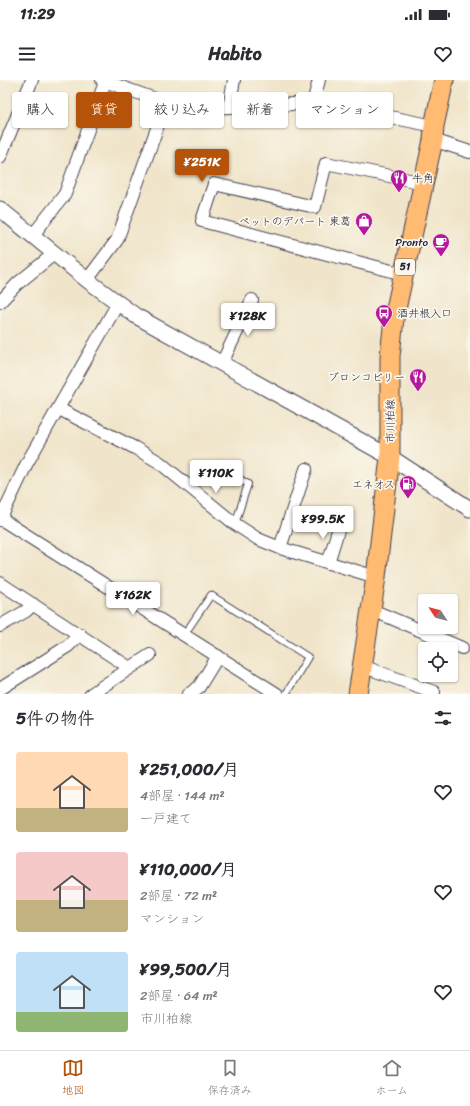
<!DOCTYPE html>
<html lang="ja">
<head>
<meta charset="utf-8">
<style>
	:root { --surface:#fff; --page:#f7f7f7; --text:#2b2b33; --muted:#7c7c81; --line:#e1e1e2; --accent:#b45309 }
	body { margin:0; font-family:Sriracha,"Klee One",sans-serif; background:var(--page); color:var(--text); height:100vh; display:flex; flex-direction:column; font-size:15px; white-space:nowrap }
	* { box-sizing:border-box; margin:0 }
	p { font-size:13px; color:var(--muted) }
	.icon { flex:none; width:22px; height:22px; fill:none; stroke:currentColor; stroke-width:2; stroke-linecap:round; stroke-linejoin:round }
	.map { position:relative; height:614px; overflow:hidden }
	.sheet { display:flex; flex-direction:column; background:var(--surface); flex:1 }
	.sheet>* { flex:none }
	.guide { position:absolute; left:12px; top:12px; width:446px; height:36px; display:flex; gap:8px }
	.needle { width:26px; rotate:306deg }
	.tools { position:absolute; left:418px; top:514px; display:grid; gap:8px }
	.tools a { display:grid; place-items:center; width:40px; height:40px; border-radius:4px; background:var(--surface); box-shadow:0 1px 3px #0004; font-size:20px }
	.price { position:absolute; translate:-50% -34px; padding:0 9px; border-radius:4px; background:#fff; color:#222; font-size:13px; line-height:26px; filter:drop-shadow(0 1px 2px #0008) }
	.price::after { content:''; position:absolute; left:50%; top:24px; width:12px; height:9px; margin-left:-6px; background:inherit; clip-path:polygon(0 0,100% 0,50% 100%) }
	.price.selected { background:var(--accent); color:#fff }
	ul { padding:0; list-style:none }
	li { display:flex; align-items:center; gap:12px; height:100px; padding:0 16px }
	li span { display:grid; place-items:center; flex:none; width:112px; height:80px; border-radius:4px; color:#555 }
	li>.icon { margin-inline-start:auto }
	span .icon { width:48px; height:48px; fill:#fffc; stroke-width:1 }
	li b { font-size:17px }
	h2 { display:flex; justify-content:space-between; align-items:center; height:48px; padding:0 16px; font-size:17px }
	.tag { padding:0 14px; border-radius:4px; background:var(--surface); box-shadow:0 1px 3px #0004; font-size:14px; line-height:36px }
	.tag.selected { background:var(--accent); color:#fff }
	.status { display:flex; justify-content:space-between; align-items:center; height:28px; padding:0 20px; background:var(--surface); direction:ltr }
	.status svg { height:11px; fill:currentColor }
	header { display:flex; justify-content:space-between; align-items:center; height:52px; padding:0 16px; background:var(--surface); font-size:18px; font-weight:700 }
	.tab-bar { display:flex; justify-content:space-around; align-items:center; height:56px; border-top:1px solid var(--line); background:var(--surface); font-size:11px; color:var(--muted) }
	.tab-bar a { display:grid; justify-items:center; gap:2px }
	.tab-bar .selected { color:var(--accent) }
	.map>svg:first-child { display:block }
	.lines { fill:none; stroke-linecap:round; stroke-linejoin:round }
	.service-casing { stroke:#413f50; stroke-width:8 }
	.minor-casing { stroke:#413f50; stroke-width:14 }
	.tertiary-casing { stroke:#413f50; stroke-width:17 }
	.primary-casing { stroke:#413f50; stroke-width:21 }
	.service { stroke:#fff; stroke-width:6 }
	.minor { stroke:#fff; stroke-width:12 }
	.tertiary { stroke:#fff; stroke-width:15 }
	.primary { stroke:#febb71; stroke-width:19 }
	.labels { text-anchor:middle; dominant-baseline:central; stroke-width:3.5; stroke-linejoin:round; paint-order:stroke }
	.shield { fill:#fbf7ec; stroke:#636270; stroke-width:1 }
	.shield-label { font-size:10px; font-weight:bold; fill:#22223b }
	.poi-label { font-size:11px; fill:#22223b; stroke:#fbf7ec; text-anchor:end }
	.street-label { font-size:11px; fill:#22223b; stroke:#fbf7ec }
</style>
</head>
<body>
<div class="status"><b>11:29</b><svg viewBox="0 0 49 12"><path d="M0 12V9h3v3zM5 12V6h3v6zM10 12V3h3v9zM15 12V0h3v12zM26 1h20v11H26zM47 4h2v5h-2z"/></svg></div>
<header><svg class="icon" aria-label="menu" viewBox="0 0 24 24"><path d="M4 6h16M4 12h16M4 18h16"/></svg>Habito<svg class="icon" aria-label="heart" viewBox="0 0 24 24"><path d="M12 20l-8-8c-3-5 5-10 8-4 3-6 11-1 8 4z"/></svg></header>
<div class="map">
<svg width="470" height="614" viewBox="0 0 470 614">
	<rect width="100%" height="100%" fill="#fbf7ec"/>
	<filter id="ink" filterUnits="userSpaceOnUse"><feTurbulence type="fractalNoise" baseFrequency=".025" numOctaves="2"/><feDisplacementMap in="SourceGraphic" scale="8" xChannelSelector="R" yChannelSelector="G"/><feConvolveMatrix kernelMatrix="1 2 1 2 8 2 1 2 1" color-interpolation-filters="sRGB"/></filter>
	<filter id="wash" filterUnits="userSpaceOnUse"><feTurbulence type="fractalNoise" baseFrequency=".012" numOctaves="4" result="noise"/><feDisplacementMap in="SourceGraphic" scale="16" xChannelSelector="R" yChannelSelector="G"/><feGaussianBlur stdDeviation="0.9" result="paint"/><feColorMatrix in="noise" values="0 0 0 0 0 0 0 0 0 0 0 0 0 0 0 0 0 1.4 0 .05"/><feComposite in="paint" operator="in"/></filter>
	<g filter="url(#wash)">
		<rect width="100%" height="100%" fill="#f0e5ca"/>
	</g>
	<g filter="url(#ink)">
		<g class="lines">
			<g class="service-casing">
				<path id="service" d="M220,387l28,17 -13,40
					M184,555l27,-40 97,62 -22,37"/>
			</g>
			<g class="minor-casing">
				<path id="minor" d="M102,0l64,23 25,6 122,-6 23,3 98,20
					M313,23l6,-23
					M229,27l5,-27
					M433,60l37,12
					M0,77l32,-77
					M33,155l32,-41 40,-112
					M403,194l-201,-53 12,-37 101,23 11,-44 98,20
					M87,200l30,-40 49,-137
					M0,222l17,-18 38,-31
					M222,283l30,-63
					M59,329l76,39 24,14 76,62 23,15 22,9 96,29
					M1,439l276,175
					M0,440l27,-57 91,-160
					M280,468l26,-79
					M328,483l12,-39
					M0,503l130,85
					M372,530l90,38
					M0,546l26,-15 7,-7
					M362,586l72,26
					M0,609l68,-43 12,-12
					M91,614l59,-39
					M189,614l10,-7 19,-31"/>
			</g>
			<g class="tertiary-casing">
				<path id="tertiary" d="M0,129l87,71 49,36 254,141 80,52"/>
			</g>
			<g class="primary-casing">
				<path id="primary" d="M358,614l18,-117 14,-120v-101l4,-38 39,-178 1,-14 10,-46"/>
			</g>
			<use href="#service" class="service"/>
			<use href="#minor" class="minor"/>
			<use href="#tertiary" class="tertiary"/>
			<use href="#primary" class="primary"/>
		</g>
	</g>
	<defs>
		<g id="restaurant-pin" transform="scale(0.9)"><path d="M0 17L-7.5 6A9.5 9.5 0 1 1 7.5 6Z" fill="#b5179e" stroke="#fbf7ec"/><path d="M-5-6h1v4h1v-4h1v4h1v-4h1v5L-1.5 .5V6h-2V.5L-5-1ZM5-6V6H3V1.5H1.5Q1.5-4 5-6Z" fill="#fff"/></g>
		<g id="shop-pin" transform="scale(0.9)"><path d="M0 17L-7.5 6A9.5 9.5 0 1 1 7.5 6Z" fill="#b5179e" stroke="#fbf7ec"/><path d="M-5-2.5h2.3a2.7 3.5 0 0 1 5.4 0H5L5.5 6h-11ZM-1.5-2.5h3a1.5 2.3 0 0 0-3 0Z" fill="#fff"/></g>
		<g id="cafe-pin" transform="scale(0.9)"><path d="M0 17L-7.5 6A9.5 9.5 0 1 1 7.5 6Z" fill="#b5179e" stroke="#fbf7ec"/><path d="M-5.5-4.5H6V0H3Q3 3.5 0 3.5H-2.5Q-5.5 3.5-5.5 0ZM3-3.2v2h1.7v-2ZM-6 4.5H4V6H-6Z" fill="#fff"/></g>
		<g id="bus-pin" transform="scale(0.9)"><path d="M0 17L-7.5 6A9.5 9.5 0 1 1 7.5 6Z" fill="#b5179e" stroke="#fbf7ec"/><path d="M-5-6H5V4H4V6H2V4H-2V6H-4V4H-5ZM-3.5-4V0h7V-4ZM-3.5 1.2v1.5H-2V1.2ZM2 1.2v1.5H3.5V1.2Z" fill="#fff"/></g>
		<g id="fuel-pin" transform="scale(0.9)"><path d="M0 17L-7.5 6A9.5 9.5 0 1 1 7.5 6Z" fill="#b5179e" stroke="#fbf7ec"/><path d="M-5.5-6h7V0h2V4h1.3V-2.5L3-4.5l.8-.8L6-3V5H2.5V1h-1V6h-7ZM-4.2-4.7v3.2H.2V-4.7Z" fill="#fff"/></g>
	</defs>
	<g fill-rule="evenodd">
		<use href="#restaurant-pin" x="399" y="98"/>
		<use href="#shop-pin" x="364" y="141"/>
		<use href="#cafe-pin" x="441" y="162"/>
		<use href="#bus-pin" x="384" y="233"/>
		<use href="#restaurant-pin" x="418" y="297"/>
		<use href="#fuel-pin" x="408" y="404"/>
	</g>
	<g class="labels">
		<rect class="shield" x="395" y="179" width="20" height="16" rx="3"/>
		<g class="shield-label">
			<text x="405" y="187">51</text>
		</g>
		<g class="poi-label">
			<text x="412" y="98" text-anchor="start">牛角</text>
			<text x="351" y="141">ペットのデパート 東葛</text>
			<text x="428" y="162">Pronto</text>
			<text x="397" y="233" text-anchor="start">酒井根入口</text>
			<text x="405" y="297">ブロンコビリー</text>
			<text x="395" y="404">エネオス</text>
		</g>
		<g class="street-label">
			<text transform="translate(390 341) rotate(-90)">市川柏線</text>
		</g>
	</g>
</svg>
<div class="tools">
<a><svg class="needle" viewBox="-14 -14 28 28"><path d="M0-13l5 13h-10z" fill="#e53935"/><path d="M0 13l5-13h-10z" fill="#7c7c81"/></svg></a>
<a><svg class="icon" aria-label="locate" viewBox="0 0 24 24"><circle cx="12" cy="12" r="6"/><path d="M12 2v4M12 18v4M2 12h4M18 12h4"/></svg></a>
</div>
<b class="price selected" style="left:202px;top:103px">¥251K</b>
<b class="price" style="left:248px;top:257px">¥128K</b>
<b class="price" style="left:216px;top:414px">¥110K</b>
<b class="price" style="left:323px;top:460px">¥99.5K</b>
<b class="price" style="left:133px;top:536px">¥162K</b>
<div class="guide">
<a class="tag">購入</a>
<a class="tag selected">賃貸</a>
<a class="tag">絞り込み</a>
<a class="tag">新着</a>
<a class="tag">マンション</a>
</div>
</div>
<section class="sheet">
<h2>5件の物件<svg class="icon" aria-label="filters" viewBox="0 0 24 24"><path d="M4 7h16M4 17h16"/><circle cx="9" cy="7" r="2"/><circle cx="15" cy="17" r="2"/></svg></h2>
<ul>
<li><span style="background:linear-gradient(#ffd9b3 70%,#c2b280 0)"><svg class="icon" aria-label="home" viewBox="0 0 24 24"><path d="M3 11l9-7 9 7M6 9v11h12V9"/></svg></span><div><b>¥251,000/月</b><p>4部屋 · 144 m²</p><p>一戸建て</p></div><svg class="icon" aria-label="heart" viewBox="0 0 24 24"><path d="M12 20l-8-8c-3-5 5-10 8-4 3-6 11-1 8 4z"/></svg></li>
<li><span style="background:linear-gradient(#f6c9c9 60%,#c2b280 0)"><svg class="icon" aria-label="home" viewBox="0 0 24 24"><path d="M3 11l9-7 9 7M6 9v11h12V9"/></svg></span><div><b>¥110,000/月</b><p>2部屋 · 72 m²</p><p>マンション</p></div><svg class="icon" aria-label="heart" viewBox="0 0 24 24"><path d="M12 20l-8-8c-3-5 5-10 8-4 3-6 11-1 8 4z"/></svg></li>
<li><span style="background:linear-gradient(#bfe0f5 75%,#8fb573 0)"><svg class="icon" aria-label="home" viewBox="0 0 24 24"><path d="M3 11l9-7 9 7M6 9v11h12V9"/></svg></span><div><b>¥99,500/月</b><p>2部屋 · 64 m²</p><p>市川柏線</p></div><svg class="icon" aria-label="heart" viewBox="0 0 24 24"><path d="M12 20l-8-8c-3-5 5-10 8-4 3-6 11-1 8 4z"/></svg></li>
</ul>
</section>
<nav class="tab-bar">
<a class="selected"><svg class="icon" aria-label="map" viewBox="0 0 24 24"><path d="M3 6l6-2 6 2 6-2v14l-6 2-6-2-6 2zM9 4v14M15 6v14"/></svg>地図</a>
<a><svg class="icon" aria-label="saved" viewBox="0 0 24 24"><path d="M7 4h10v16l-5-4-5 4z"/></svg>保存済み</a>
<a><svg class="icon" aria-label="home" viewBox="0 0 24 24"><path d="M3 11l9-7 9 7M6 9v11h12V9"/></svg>ホーム</a>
</nav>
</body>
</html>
